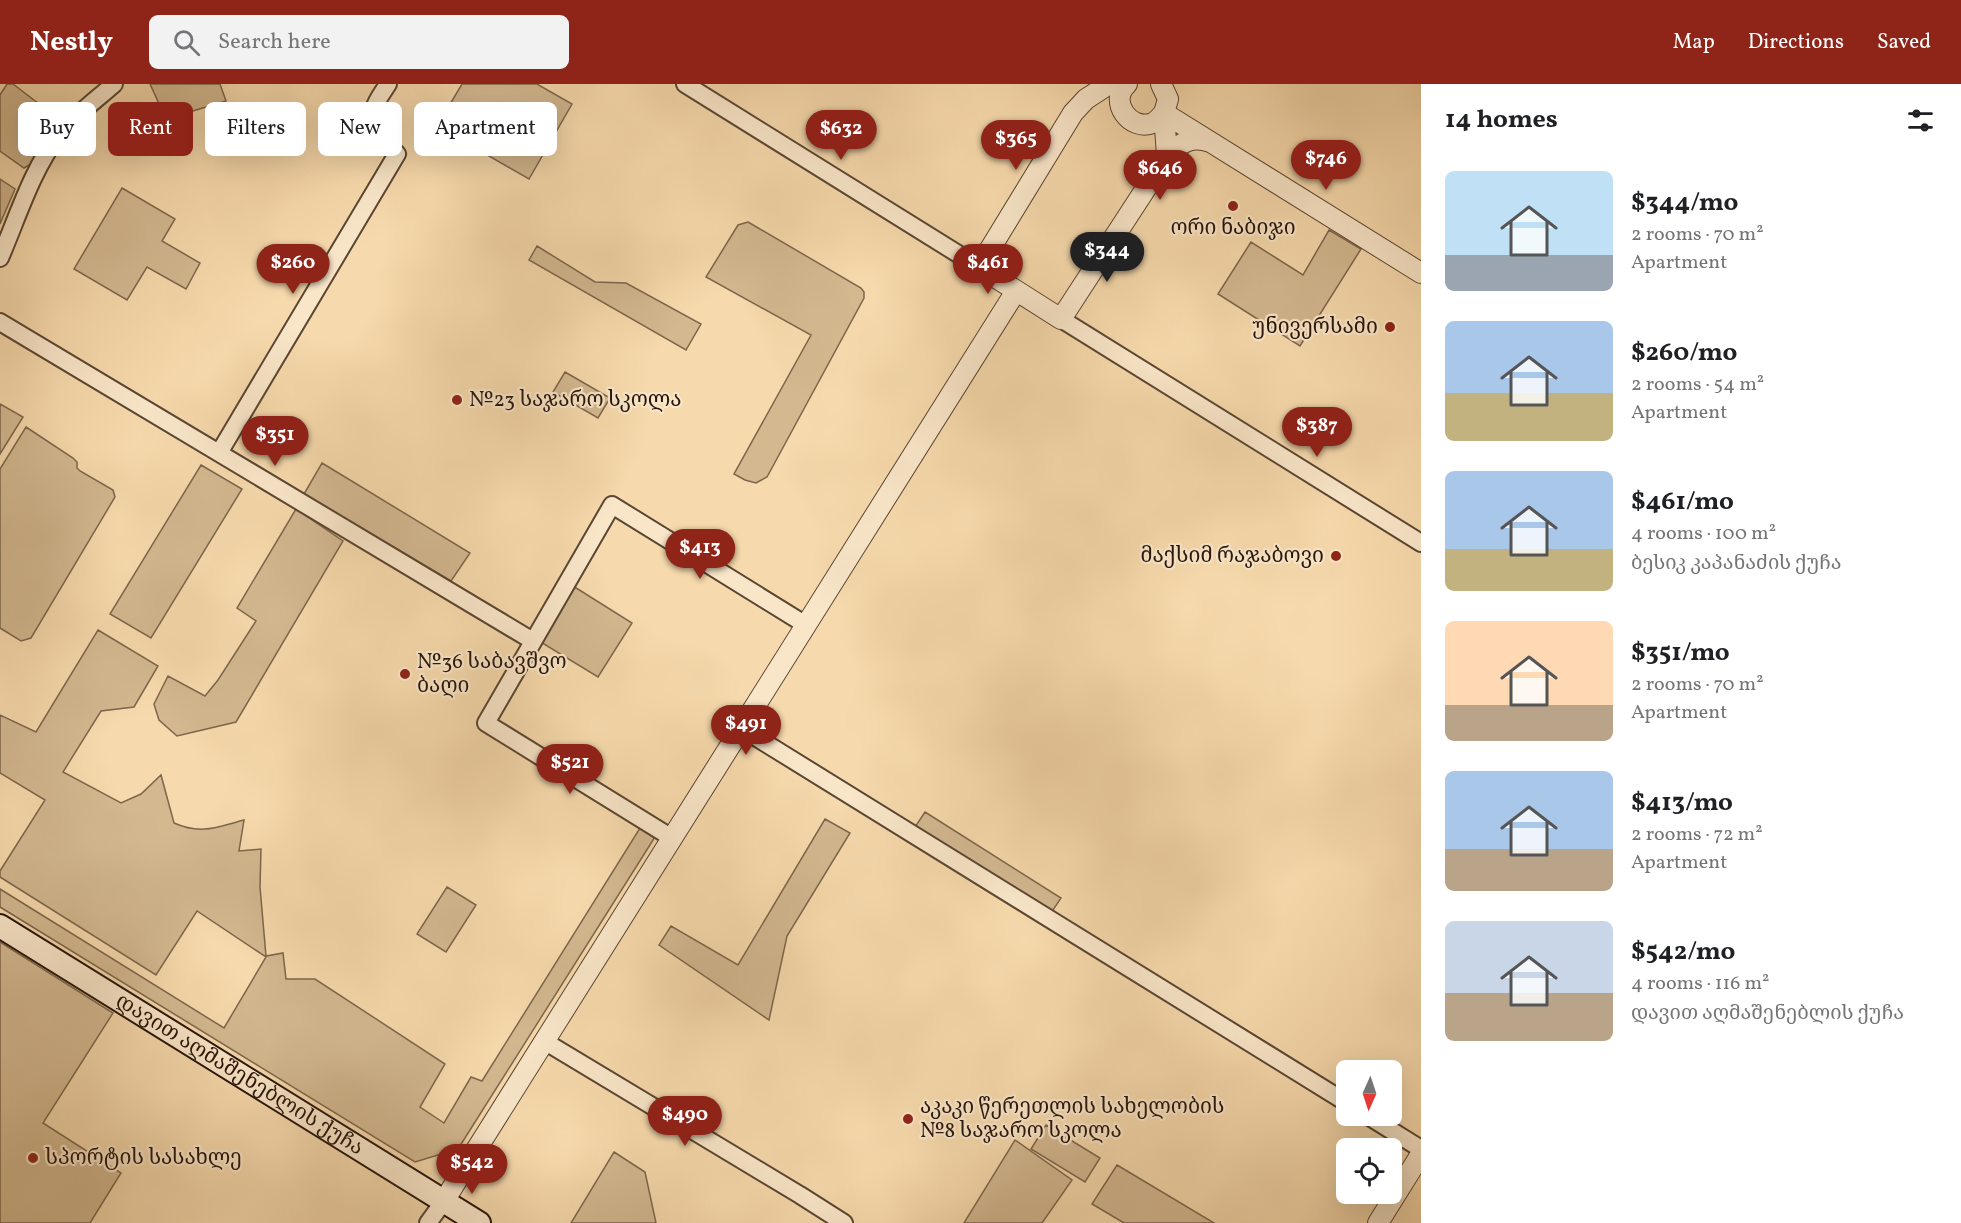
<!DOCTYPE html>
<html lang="en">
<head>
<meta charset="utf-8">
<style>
	:root { --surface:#fff; --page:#f2f2f2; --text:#202124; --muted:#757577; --accent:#8f2418 }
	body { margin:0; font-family:Vollkorn,"Noto Serif Georgian",serif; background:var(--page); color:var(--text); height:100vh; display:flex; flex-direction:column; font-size:22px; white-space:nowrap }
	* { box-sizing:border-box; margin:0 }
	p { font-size:20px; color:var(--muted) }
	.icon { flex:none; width:33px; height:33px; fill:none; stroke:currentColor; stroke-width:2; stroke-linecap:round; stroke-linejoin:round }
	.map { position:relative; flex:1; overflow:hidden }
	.sheet { display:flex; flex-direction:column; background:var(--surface); width:540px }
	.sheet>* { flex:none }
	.banner { position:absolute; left:18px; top:18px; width:570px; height:54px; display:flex; gap:12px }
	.needle { width:39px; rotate:183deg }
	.controls { position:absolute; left:1336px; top:976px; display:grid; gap:12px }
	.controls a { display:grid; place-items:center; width:66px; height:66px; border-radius:9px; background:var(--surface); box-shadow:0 6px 24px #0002; font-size:30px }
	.price { position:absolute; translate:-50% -51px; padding:0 14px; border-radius:21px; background:var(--accent); color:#fff; font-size:20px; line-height:39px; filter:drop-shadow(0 2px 3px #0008) }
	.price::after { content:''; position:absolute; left:50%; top:36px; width:18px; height:14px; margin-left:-9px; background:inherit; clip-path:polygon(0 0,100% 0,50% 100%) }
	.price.on { background:#222; color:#fff }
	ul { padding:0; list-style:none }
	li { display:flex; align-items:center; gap:18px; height:150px; padding:0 24px }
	li span { display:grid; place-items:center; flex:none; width:168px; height:120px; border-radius:9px; color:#555 }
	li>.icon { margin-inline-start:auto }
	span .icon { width:72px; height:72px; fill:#fffc; stroke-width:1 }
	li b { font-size:26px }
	h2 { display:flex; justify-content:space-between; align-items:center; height:72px; padding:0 24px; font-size:26px }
	.chip { padding:0 21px; border-radius:9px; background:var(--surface); box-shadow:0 6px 24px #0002; font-size:21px; line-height:54px }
	.chip.on { background:var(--accent); color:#fff }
	header { display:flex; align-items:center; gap:36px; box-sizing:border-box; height:84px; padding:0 30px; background:var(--accent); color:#fff }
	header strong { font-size:28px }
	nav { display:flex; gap:33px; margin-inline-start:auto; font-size:21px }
	.search { width:420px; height:54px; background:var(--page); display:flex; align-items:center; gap:15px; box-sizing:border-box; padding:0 21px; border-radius:9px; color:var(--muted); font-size:22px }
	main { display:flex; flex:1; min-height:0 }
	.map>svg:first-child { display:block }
	.green { fill:#d3b890; stroke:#7d664c; stroke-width:1.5 }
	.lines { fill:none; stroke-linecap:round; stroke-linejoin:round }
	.minor-casing { stroke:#5b4632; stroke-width:20 }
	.tertiary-casing { stroke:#5b4632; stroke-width:22 }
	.secondary-casing { stroke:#271509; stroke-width:26 }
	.minor { stroke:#f9e6c9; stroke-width:16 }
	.tertiary { stroke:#f9e6c9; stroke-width:20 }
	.secondary { stroke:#f9e6c9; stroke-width:22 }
	.poi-dot { fill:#8f2418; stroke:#f9e6c9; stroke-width:2 }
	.labels { text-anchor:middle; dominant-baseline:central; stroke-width:4.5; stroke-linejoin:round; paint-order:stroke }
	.poi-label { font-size:21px; fill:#271509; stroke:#f9e6c9; text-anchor:start }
	.street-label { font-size:21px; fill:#271509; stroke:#f9e6c9 }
</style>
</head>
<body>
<header>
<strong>Nestly</strong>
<div class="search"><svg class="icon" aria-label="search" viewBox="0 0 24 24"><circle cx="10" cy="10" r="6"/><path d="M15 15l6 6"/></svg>Search here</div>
<nav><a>Map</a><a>Directions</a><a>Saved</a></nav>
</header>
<main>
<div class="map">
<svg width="1421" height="1139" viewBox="0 0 1421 1139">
	<rect width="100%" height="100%" fill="#f6d9ac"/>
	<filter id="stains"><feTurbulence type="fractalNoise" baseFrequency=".00333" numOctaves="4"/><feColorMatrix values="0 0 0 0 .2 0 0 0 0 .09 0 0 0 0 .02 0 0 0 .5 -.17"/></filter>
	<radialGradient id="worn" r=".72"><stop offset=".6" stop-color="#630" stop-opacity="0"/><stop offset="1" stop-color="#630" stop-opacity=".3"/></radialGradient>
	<path class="green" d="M7,0h6l47,36 -11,13 -13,28 -12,7 -24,-17v-56z
		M150,0h70l6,17 -60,18z
		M462,0h75l35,20 -43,75 -92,-53z
		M0,95l15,10 -15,35z
		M122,104l53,31 -13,22 38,22 -14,26 -39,-22 -20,33 -53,-31z
		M748,138l113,66 3,4v6l-97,179 -11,6 -11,-3 -11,-6 77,-139 -105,-58 32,-52z
		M1329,146l32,19 -61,97 -82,-52 33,-52 52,33z
		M537,162l58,36 31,1 75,41 -15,26 -157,-90z
		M565,288l45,26 -12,20 -45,-26z
		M0,320l23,13 -23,37z
		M26,343l47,31 4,4v6l3,3 33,19 2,7 -84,141 -10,3 -21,-13v-159z
		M322,379l148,90 -19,28 -147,-87z
		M201,381l41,24 -91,149 -41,-24z
		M296,425l47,32 -107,181 -59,14 -18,-16 -5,-16 14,-28 37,20 13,-16 38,-59 -19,-13z
		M573,502l59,37 -34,54 -59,-36z
		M98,546l60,36 -24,41 -33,4 -38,61 58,31 20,-9 20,-19 13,48c27,12 43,4 70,-3l-5,31 22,-2 -1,38 6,69 17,-3 3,26h29l130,85 -25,43 24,16 27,-46 11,4 158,-253 15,9 -197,312 -43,13 -415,-255v-18l224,139 42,-71 -69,-46 -41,64 -156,-98v-6l45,-71 -45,-27v-58l36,17z
		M925,728l136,86 -10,15 -136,-86z
		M825,735l25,14 -63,103 -18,84 -110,-75 12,-19 67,39z
		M447,803l29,18 -30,47 -29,-18z
		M0,858l113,71 -70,110 78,50 -31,50h-90z
		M1046,1041l54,33 -15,24 -54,-33z
		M1015,1056l57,40 -30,43h-78z
		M614,1068l31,20 11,51h-85z
		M1117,1081l97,58h-90l-32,-19z"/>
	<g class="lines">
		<g class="minor-casing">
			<path id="minor" d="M685,0l294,183
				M0,174c17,-39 32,-89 59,-123 15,-19 37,-35 55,-51
				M1061,235l360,224
				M0,238l533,319
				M219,369l178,-299c-10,-11 -28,-27 -23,-45 2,-8 9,-17 14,-25
				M741,644l606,375
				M672,754l-186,-115 126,-218 194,120
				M544,957l256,154 44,28
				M1368,1032l53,33
				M428,1139l16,-22"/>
		</g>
		<g class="tertiary-casing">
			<path id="tertiary" d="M1109,0l-23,15 -13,14 -94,154 82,52 106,-163c13,-13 25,-21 43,-14
				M1127,0c-19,17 3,48 26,39 4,-2 8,-7 11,-10
				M1161,0l7,15 -4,14 3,43
				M1164,29l257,160
				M444,1117l572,-910
				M1378,1139l43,-69"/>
		</g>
		<g class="secondary-casing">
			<g id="secondary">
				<path id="s1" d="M0,842l479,297"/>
			</g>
		</g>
		<use href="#minor" class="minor"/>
		<use href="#tertiary" class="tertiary"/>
		<use href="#secondary" class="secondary"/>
	</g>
	<g class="poi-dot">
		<circle cx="1233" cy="122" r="6"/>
		<circle cx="1390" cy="243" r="6"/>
		<circle cx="457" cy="316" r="6"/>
		<circle cx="1336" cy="472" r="6"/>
		<circle cx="405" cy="590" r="6"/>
		<circle cx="908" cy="1035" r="6"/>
		<circle cx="33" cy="1074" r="6"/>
	</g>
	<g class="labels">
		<g class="poi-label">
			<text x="1233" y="144" text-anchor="middle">ორი ნაბიჯი</text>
			<text x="1378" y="243" text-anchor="end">უნივერსამი</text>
			<text x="469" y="316">№23 საჯარო სკოლა</text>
			<text x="1324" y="472" text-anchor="end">მაქსიმ რაჯაბოვი</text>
			<text x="417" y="578">№36 საბავშვო<tspan x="417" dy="24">ბაღი</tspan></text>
			<text x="920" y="1023">აკაკი წერეთლის სახელობის<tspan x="920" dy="24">№8 საჯარო სკოლა</tspan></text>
			<text x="45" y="1074">სპორტის სასახლე</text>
		</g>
		<g class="street-label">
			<text stroke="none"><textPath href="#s1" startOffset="282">დავით აღმაშენებლის ქუჩა</textPath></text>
		</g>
	</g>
	<rect width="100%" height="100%" filter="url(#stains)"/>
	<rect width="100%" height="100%" fill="url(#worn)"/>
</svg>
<div class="controls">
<a><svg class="needle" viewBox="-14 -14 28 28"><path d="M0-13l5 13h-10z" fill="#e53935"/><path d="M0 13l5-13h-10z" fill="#757577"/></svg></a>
<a><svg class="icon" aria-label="locate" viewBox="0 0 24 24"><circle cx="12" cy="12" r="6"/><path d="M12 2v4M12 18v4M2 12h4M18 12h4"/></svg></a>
</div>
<b class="price" style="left:841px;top:77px">$632</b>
<b class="price" style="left:1016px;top:87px">$365</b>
<b class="price" style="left:1326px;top:107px">$746</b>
<b class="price" style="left:1160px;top:117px">$646</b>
<b class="price on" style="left:1107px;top:199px">$344</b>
<b class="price" style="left:293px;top:211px">$260</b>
<b class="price" style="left:988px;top:211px">$461</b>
<b class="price" style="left:1317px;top:374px">$387</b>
<b class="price" style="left:275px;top:383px">$351</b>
<b class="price" style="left:700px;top:496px">$413</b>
<b class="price" style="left:746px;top:672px">$491</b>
<b class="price" style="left:570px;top:711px">$521</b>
<b class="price" style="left:685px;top:1063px">$490</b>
<b class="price" style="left:472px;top:1111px">$542</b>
<div class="banner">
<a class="chip">Buy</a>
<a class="chip on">Rent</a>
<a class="chip">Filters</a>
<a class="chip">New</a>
<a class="chip">Apartment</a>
</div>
</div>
<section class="sheet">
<h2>14 homes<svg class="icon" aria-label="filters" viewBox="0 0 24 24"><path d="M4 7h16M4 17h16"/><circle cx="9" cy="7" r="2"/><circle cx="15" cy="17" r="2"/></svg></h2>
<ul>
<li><span style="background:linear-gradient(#bfe0f5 70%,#9aa5b1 0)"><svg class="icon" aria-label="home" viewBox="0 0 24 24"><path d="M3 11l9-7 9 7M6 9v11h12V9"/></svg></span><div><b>$344/mo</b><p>2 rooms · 70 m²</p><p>Apartment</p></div></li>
<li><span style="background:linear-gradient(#a9c7e8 60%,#c2b280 0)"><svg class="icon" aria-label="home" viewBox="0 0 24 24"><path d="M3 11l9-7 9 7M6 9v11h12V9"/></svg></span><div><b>$260/mo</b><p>2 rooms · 54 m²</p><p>Apartment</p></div></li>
<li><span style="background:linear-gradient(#a9c7e8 65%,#c2b280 0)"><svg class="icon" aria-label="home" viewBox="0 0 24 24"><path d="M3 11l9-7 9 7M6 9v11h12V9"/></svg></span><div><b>$461/mo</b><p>4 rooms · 100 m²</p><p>ბესიკ კაპანაძის ქუჩა</p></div></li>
<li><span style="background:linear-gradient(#ffd9b3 70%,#b9a48a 0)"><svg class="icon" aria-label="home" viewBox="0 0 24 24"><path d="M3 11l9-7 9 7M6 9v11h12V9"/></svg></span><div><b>$351/mo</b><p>2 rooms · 70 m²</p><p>Apartment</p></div></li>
<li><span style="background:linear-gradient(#a9c7e8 65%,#b9a48a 0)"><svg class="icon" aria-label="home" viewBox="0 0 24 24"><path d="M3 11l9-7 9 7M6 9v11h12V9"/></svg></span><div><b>$413/mo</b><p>2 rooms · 72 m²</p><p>Apartment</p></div></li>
<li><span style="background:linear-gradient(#c9d6e8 60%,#b9a48a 0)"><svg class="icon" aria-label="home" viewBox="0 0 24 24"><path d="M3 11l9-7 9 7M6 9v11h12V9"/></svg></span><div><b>$542/mo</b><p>4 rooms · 116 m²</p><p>დავით აღმაშენებლის ქუჩა</p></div></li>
</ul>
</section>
</main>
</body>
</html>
